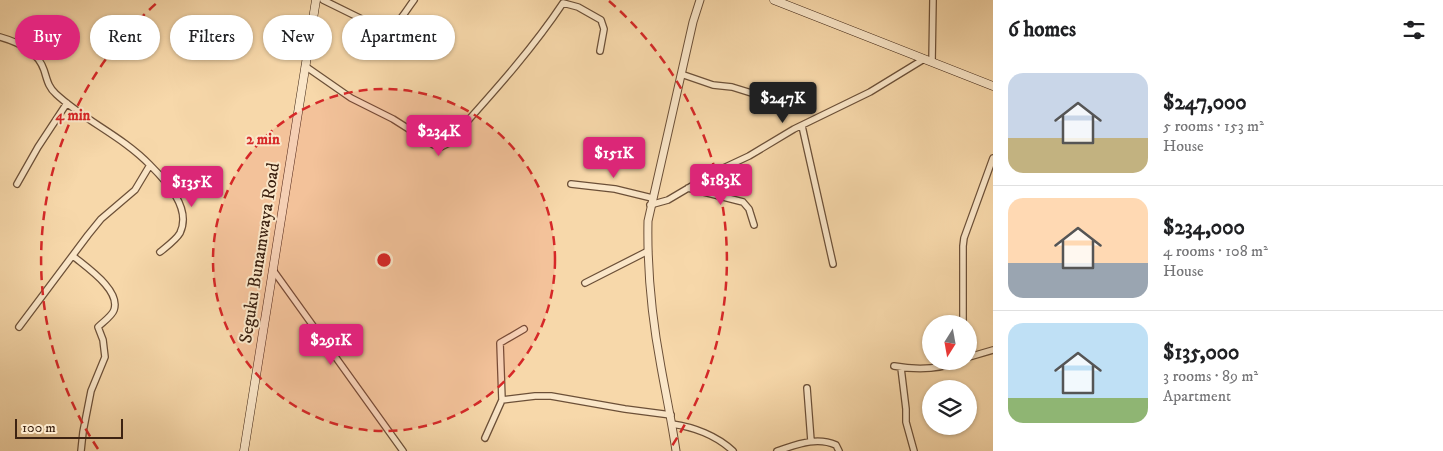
<!DOCTYPE html>
<html lang="en">
<head>
<meta charset="utf-8">
<style>
	:root { --surface:#fff; --page:#f2f2f2; --text:#202124; --muted:#757577; --line:#e0e0e0; --accent:#db2777 }
	body { margin:0; font-family:"IM FELL DW Pica",serif; background:var(--page); color:var(--text); height:100vh; display:flex; flex-direction:column; font-size:19px; white-space:nowrap }
	* { box-sizing:border-box; margin:0 }
	p { font-size:16px; color:var(--muted) }
	.icon { flex:none; width:28px; height:28px; fill:none; stroke:currentColor; stroke-width:2; stroke-linecap:round; stroke-linejoin:round }
	.map { position:relative; flex:1; overflow:hidden }
	.panel { display:flex; flex-direction:column; background:var(--surface); width:450px }
	.panel>* { flex:none }
	.hud { position:absolute; left:15px; top:15px; width:475px; height:45px; display:flex; gap:10px }
	.needle { width:32px; rotate:191deg }
	.buttons { position:absolute; left:922px; top:315px; display:grid; gap:10px }
	.buttons a { display:grid; place-items:center; width:55px; height:55px; border-radius:50%; background:var(--surface); box-shadow:0 1px 4px #0004; font-size:25px }
	.scale { position:absolute; left:15px; bottom:12px; width:108px; box-sizing:border-box; padding-left:5px; border:2px solid #3d2312; border-top:0; font-size:14px; line-height:18px; white-space:nowrap; color:#3d2312; -webkit-text-stroke:4px #fae6c8; paint-order:stroke }
	.price { position:absolute; translate:-50% -42px; padding:0 11px; border-radius:5px; background:var(--accent); color:#fff; font-size:16px; line-height:32px; filter:drop-shadow(0 1px 2px #0008) }
	.price::after { content:''; position:absolute; left:50%; top:30px; width:15px; height:11px; margin-left:-8px; background:inherit; clip-path:polygon(0 0,100% 0,50% 100%) }
	.price.on { background:#222; color:#fff }
	ul { padding:0; list-style:none }
	li { display:flex; align-items:center; gap:15px; height:125px; padding:0 15px }
	li+li { border-top:1px solid var(--line) }
	li span { display:grid; place-items:center; flex:none; width:140px; height:100px; border-radius:15px; color:#555 }
	li>.icon { margin-inline-start:auto }
	span .icon { width:60px; height:60px; fill:#fffc; stroke-width:1 }
	li b { font-size:21px }
	h2 { display:flex; justify-content:space-between; align-items:center; height:60px; padding:0 15px; font-size:21px }
	.chip { padding:0 18px; border-radius:22px; background:var(--surface); box-shadow:0 1px 4px #0004; font-size:18px; line-height:45px }
	.chip.on { background:var(--accent); color:#fff }
	main { display:flex; flex:1; min-height:0 }
	.map>svg:first-child { display:block }
	.lines { fill:none; stroke-linecap:round; stroke-linejoin:round }
	.minor-casing { stroke:#6c5038; stroke-width:8 }
	.tertiary-casing { stroke:#6c5038; stroke-width:9 }
	.secondary-casing { stroke:#3d2312; stroke-width:9 }
	.minor { stroke:#fae6c8; stroke-width:5.5 }
	.tertiary { stroke:#fae6c8; stroke-width:7 }
	.secondary { stroke:#fae6c8; stroke-width:8 }
	.ring { fill:none; stroke:#d62828; stroke-width:2.5; stroke-dasharray:9 6 }
	.labels { text-anchor:middle; dominant-baseline:central; stroke-width:4; stroke-linejoin:round; paint-order:stroke }
	.street-label { font-size:18px; fill:#3d2312; stroke:#fae6c8 }
	.centre { fill:#d62828; stroke:#fae6c8; stroke-width:2.5 }
	.ring-label { font-size:15px; text-anchor:middle; font-weight:bold; fill:#d62828; stroke:#fae6c8; stroke-width:4; stroke-linejoin:round; paint-order:stroke }
</style>
</head>
<body>
<main>
<div class="map">
<svg width="993" height="451" viewBox="0 0 993 451">
	<rect width="100%" height="100%" fill="#f7d8aa"/>
	<filter id="stains"><feTurbulence type="fractalNoise" baseFrequency=".004" numOctaves="4"/><feColorMatrix values="0 0 0 0 .2 0 0 0 0 .09 0 0 0 0 .02 0 0 0 .5 -.17"/></filter>
	<radialGradient id="worn" r=".72"><stop offset=".6" stop-color="#630" stop-opacity="0"/><stop offset="1" stop-color="#630" stop-opacity=".3"/></radialGradient>
	<g class="lines">
		<g class="minor-casing">
			<path id="minor" d="M323,0l59,29c14,2 24,-19 32,-29
				M0,37c18,5 38,15 44,33 3,9 4,17 12,24 29,27 66,42 94,71l-15,25 -34,29 -13,16 -69,92
				M932,62l1,-62
				M305,66l46,32 42,21 41,26 7,2 6,-3c40,-45 82,-90 116,-141l15,4 23,13 3,9 -4,22
				M681,74l32,11 19,2 32,10
				M802,126l31,138
				M150,165c16,16 42,43 30,68 -4,7 -14,14 -20,19
				M17,184l21,-37 29,-44
				M571,184l44,5 37,9
				M688,188l55,14 6,7 5,16
				M650,205l18,-5 49,-29 32,-15 45,-27 76,-37 54,-33
				M73,256c13,11 48,34 41,54 -2,6 -11,12 -16,17l5,13 2,17 -14,34 -8,41 -2,19
				M273,270l130,181
				M585,283l63,-32
				M963,324v-78l1,-8 29,-80
				M969,357l24,-7
				M894,366c22,4 44,4 66,-5
				M901,368l5,41v13l8,29
				M807,388l4,53
				M502,400l-2,-57 24,-14
				M672,424c22,3 45,12 61,27
				M485,438l17,-38 33,-4h16l74,13 46,6
				M777,451c19,-6 39,-15 59,-6l3,6"/>
		</g>
		<g class="tertiary-casing">
			<path id="tertiary" d="M676,451c-4,-28 -10,-56 -15,-84 -9,-48 -14,-97 -13,-146l45,-199 7,-22"/>
		</g>
		<g class="secondary-casing">
			<path id="secondary" d="M774,0l219,86
				M244,451l72,-451"/>
		</g>
		<use href="#minor" class="minor"/>
		<use href="#tertiary" class="tertiary"/>
		<use href="#secondary" class="secondary"/>
	</g>
	<circle cx="384" cy="260" r="171" fill="#d62828" fill-opacity=".12"/>
	<g class="ring">
		<circle cx="384" cy="260" r="171"/>
		<path d="M98 449A343 343 0 0 1 159 1M609 1A343 343 0 0 1 670 449"/>
	</g>
	<g class="labels">
		<g class="street-label">
			<text transform="translate(260 253) rotate(-81)">Seguku Bunamwaya Road</text>
		</g>
	</g>
	<circle cx="384" cy="260" r="8" class="centre"/>
	<g class="ring-label">
		<text x="73" y="120">4 min</text>
		<text x="263" y="144">2 min</text>
	</g>
	<rect width="100%" height="100%" filter="url(#stains)"/>
	<rect width="100%" height="100%" fill="url(#worn)"/>
</svg>
<div class="buttons">
<a><svg class="needle" viewBox="-14 -14 28 28"><path d="M0-13l5 13h-10z" fill="#e53935"/><path d="M0 13l5-13h-10z" fill="#757577"/></svg></a>
<a><svg class="icon" aria-label="layers" viewBox="0 0 24 24"><path d="M12 4l9 5-9 5-9-5zM3 14l9 5 9-5"/></svg></a>
</div>
<div class="scale">100 m</div>
<b class="price on" style="left:783px;top:124px">$247K</b>
<b class="price" style="left:439px;top:157px">$234K</b>
<b class="price" style="left:614px;top:179px">$151K</b>
<b class="price" style="left:721px;top:206px">$183K</b>
<b class="price" style="left:192px;top:208px">$135K</b>
<b class="price" style="left:331px;top:366px">$291K</b>
<div class="hud">
<a class="chip on">Buy</a>
<a class="chip">Rent</a>
<a class="chip">Filters</a>
<a class="chip">New</a>
<a class="chip">Apartment</a>
</div>
</div>
<section class="panel">
<h2>6 homes<svg class="icon" aria-label="filters" viewBox="0 0 24 24"><path d="M4 7h16M4 17h16"/><circle cx="9" cy="7" r="2"/><circle cx="15" cy="17" r="2"/></svg></h2>
<ul>
<li><span style="background:linear-gradient(#c9d6e8 65%,#c2b280 0)"><svg class="icon" aria-label="home" viewBox="0 0 24 24"><path d="M3 11l9-7 9 7M6 9v11h12V9"/></svg></span><div><b>$247,000</b><p>5 rooms · 153 m²</p><p>House</p></div></li>
<li><span style="background:linear-gradient(#ffd9b3 65%,#9aa5b1 0)"><svg class="icon" aria-label="home" viewBox="0 0 24 24"><path d="M3 11l9-7 9 7M6 9v11h12V9"/></svg></span><div><b>$234,000</b><p>4 rooms · 108 m²</p><p>House</p></div></li>
<li><span style="background:linear-gradient(#bfe0f5 75%,#8fb573 0)"><svg class="icon" aria-label="home" viewBox="0 0 24 24"><path d="M3 11l9-7 9 7M6 9v11h12V9"/></svg></span><div><b>$135,000</b><p>3 rooms · 89 m²</p><p>Apartment</p></div></li>
</ul>
</section>
</main>
</body>
</html>
